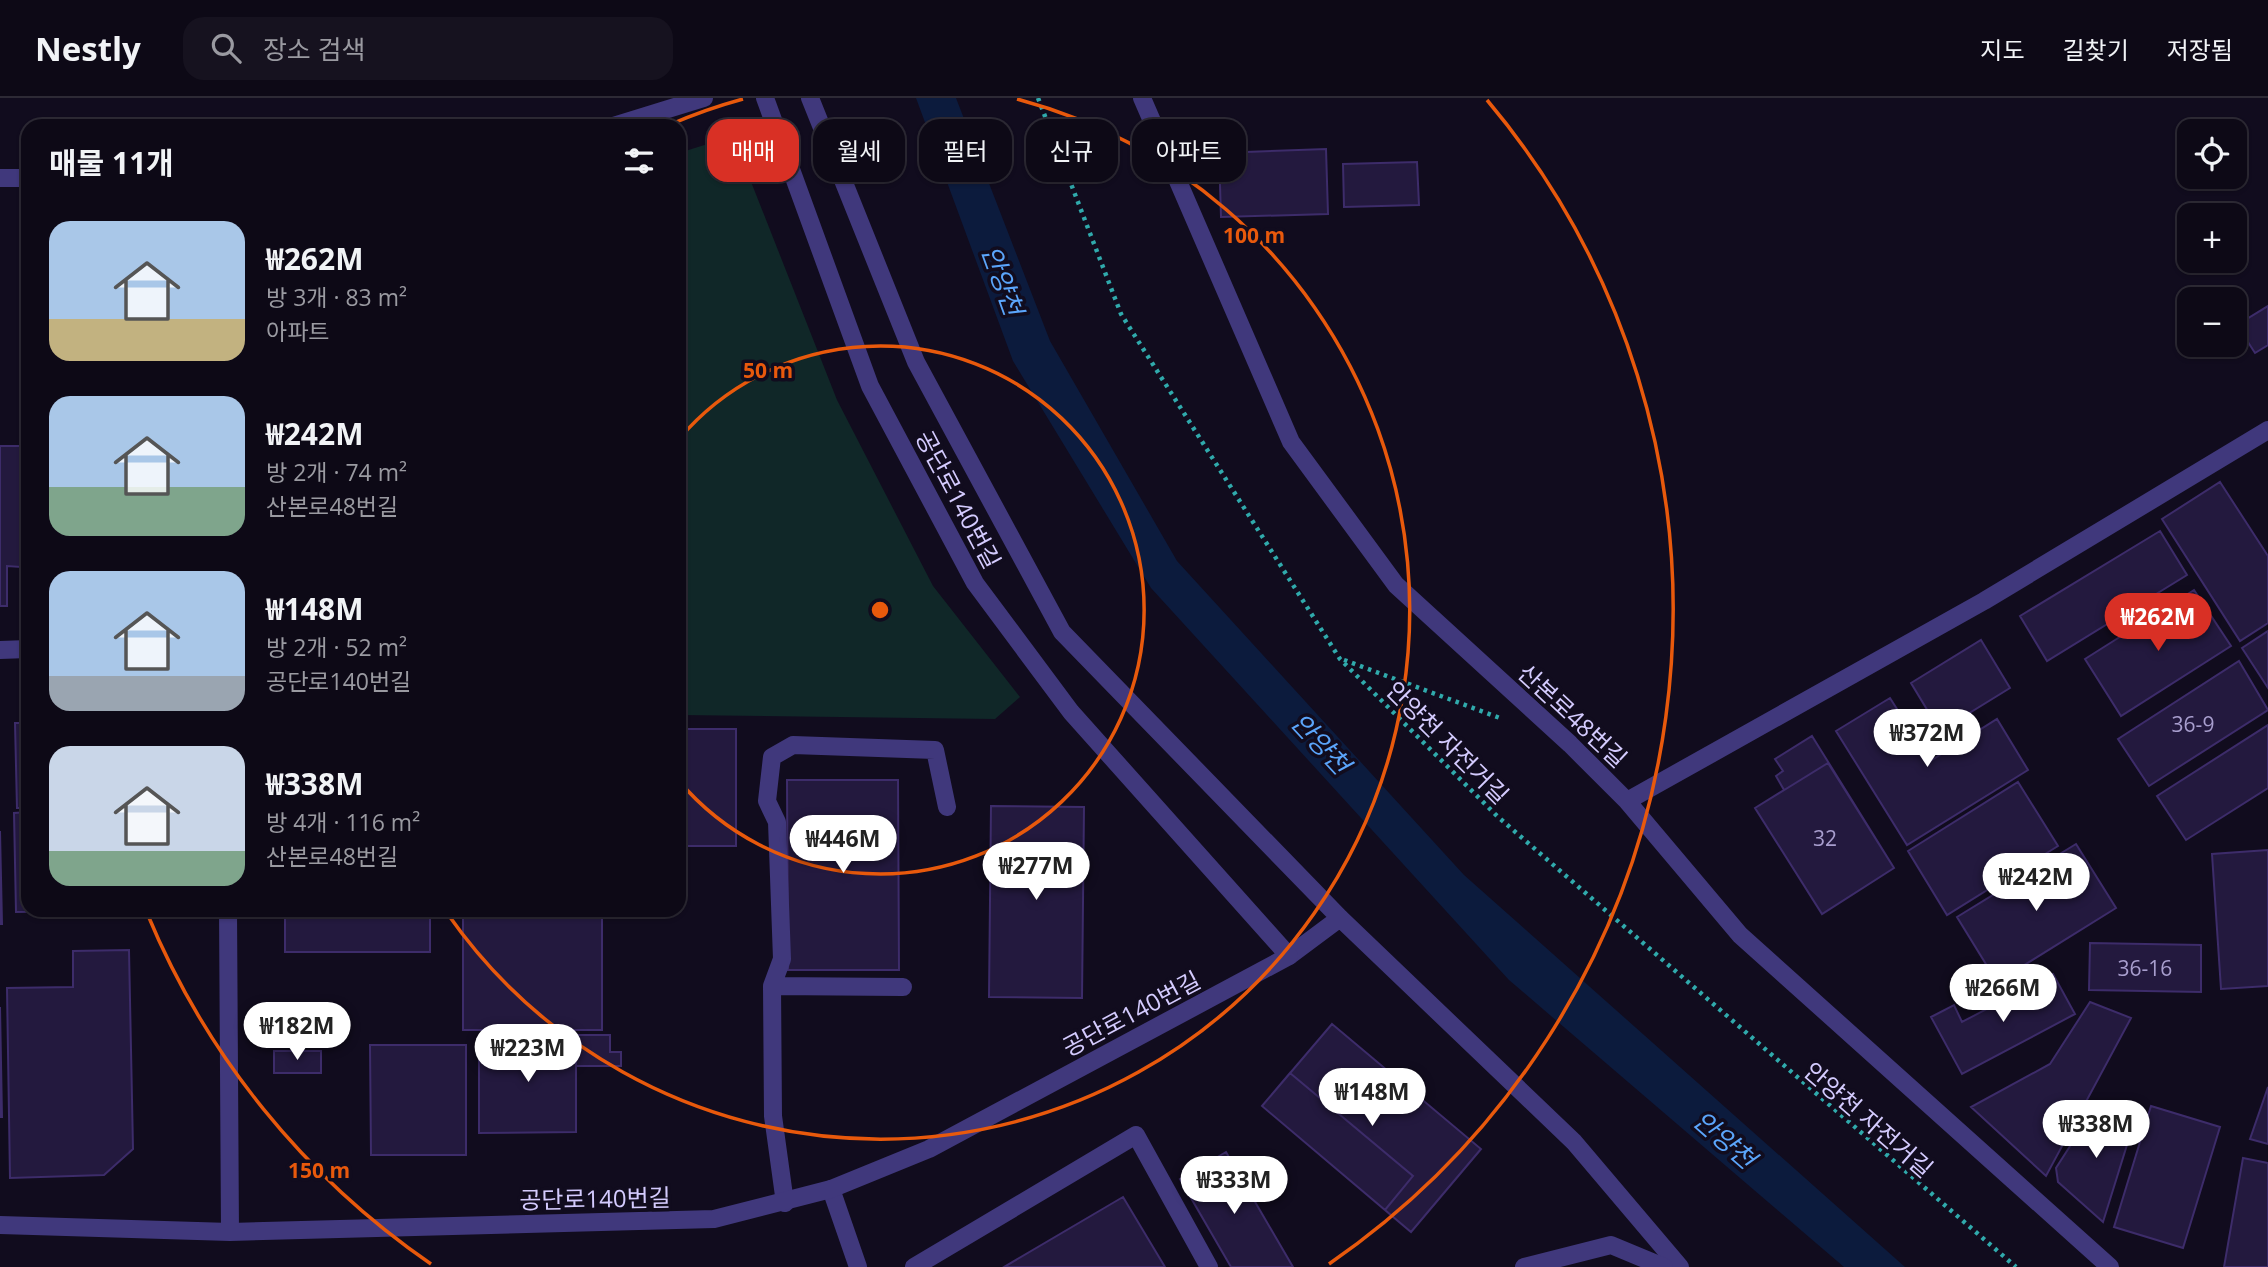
<!DOCTYPE html>
<html lang="ko">
<head>
<meta charset="utf-8">
<style>
	:root { --surface:#0d0916; --page:#16121f; --text:#f1f3f6; --muted:#9a9aa1; --line:#2d2a35; --accent:#d93025 }
	body { margin:0; font-family:"Open Sans","Noto Sans KR",sans-serif; background:var(--page); color:var(--text); height:100vh; display:flex; flex-direction:column; font-size:26px; white-space:nowrap }
	* { box-sizing:border-box; margin:0 }
	p { font-size:23px; color:var(--muted) }
	.icon { flex:none; width:38px; height:38px; fill:none; stroke:currentColor; stroke-width:2; stroke-linecap:round; stroke-linejoin:round }
	.map { position:relative; flex:1; overflow:hidden }
	.drawer { position:absolute; left:21px; top:21px; width:665px; height:798px; display:flex; flex-direction:column; background:var(--surface); border-radius:21px; box-shadow:0 2px 5px #0004,0 0 0 2px var(--line) }
	.drawer>* { flex:none }
	.hud { position:absolute; left:707px; top:21px; width:665px; height:63px; display:flex; gap:14px }
	.controls { position:absolute; left:2177px; top:21px; display:grid; gap:14px }
	.controls a { display:grid; place-items:center; width:70px; height:70px; border-radius:14px; background:var(--surface); box-shadow:0 2px 5px #0004,0 0 0 2px var(--line); font-size:35px }
	.price { position:absolute; translate:-50% -60px; padding:0 16px; border-radius:24px; background:#fff; color:#222; font-size:23px; line-height:46px; filter:drop-shadow(0 2px 4px #0008) }
	.price::after { content:''; position:absolute; left:50%; top:42px; width:21px; height:16px; margin-left:-10px; background:inherit; clip-path:polygon(0 0,100% 0,50% 100%) }
	.price.active { background:var(--accent); color:#fff }
	ul { padding:0; list-style:none }
	li { display:flex; align-items:center; gap:21px; height:175px; padding:0 28px }
	li span { display:grid; place-items:center; flex:none; width:196px; height:140px; border-radius:21px; color:#555 }
	li>.icon { margin-inline-start:auto }
	span .icon { width:84px; height:84px; fill:#fffc; stroke-width:1 }
	li b { font-size:30px }
	h2 { display:flex; justify-content:space-between; align-items:center; height:84px; padding:0 28px; font-size:30px }
	.chip { padding:0 24px; border-radius:21px; background:var(--surface); box-shadow:0 2px 5px #0004,0 0 0 2px var(--line); font-size:24px; line-height:63px }
	.chip.active { background:var(--accent); color:#fff }
	header { display:flex; align-items:center; gap:42px; box-sizing:border-box; height:98px; padding:0 35px; background:var(--surface); border-bottom:2px solid var(--line) }
	header strong { font-size:33px }
	nav { display:flex; gap:38px; margin-inline-start:auto; font-size:24px }
	.search { width:490px; height:63px; background:var(--page); display:flex; align-items:center; gap:18px; box-sizing:border-box; padding:0 24px; border-radius:21px; color:var(--muted); font-size:26px }
	.map>svg:first-child { display:block }
	.green { fill:#102728 }
	.water { fill:#0c1b3d }
	.building { fill:#23193e; stroke:#3d2c6a; stroke-width:2 }
	.lines { fill:none; stroke-linecap:round; stroke-linejoin:round }
	.path { stroke:#30aaac; stroke-width:4.5; stroke-dasharray:3.5 5; stroke-linecap:butt }
	.lane { stroke:#40387c; stroke-width:18 }
	.street { stroke:#40387c; stroke-width:18 }
	.ring { fill:none; stroke:#e8590c; stroke-width:3.5 }
	.labels { text-anchor:middle; dominant-baseline:central; stroke-width:7; stroke-linejoin:round; paint-order:stroke }
	.number-label { font-size:21px; fill:#a89ece }
	.street-label { font-size:24px; fill:#d4cbfe; stroke:#110c1e }
	.water-label { font-size:26px; font-style:italic; fill:#5ba5fb; stroke:#110c1e }
	.centre { fill:#e8590c; stroke:#110c1e; stroke-width:3.5 }
	.ring-label { font-size:21px; text-anchor:middle; font-weight:bold; fill:#e8590c; stroke:#110c1e; stroke-width:7; stroke-linejoin:round; paint-order:stroke }
</style>
</head>
<body>
<header>
<strong>Nestly</strong>
<div class="search"><svg class="icon" aria-label="search" viewBox="0 0 24 24"><circle cx="10" cy="10" r="6"/><path d="M15 15l6 6"/></svg>장소 검색</div>
<nav><a>지도</a><a>길찾기</a><a>저장됨</a></nav>
</header>
<div class="map">
<svg width="2268" height="1169" viewBox="0 0 2268 1169">
	<rect width="100%" height="100%" fill="#110c1e"/>
	<path class="green" d="M733,38l104,264 96,186 87,111 -25,22 -316,-4v-562z"/>
	<path class="water" d="M916,0h40l94,243 127,220 287,314 441,392h-61l-335,-287 -358,-392 -138,-227z"/>
	<path class="building" d="M1326,51l2,65 -107,3 -2,-64z
		M1417,64l2,43 -75,2 -1,-43z
		M2268,208v39l-13,8 -18,-28z
		M0,348h21v121l-14,-1v40h-7z
		M2220,384l48,74v67l-28,18 -78,-122z
		M2160,433l27,44 -140,86 -27,-45z
		M2194,492l37,56 -110,70 -36,-57z
		M2268,533v57l-26,-40z
		M1981,542l29,48 -70,43 -29,-48z
		M2239,563l29,49 -119,76 -31,-47z
		M1890,600l40,63 67,-42 31,51 -121,75 -71,-114z
		M15,625h13v85h-11z
		M2268,627v63l-82,52 -29,-44z
		M679,631h57v117h-57z
		M1812,638l82,132 -72,46 -67,-106 29,-18 -8,-14 7,-5 -8,-12z
		M1828,665l66,105 -72,46 -67,-106z
		M787,682h111l1,190h-111z
		M2018,684l40,64 -111,69 -39,-64z
		M991,708l93,1 -2,191 -93,-1z
		M28,714v98l53,1 -65,1 -2,-99z
		M0,733l2,93h-2z
		M2076,746l40,64 -119,74 -40,-65z
		M2268,752v136l-47,3 -9,-135z
		M285,812h145v42h-145z
		M463,812h139v120h-139z
		M2090,845l111,2v47l-112,-2z
		M129,852l4,199 -29,26 -94,3 -3,-190 66,-1v-36z
		M2053,876l22,40 -113,60 -31,-57 23,-12 8,17z
		M2090,904l41,16 -85,158 -75,-69 79,-43z
		M0,909l2,110h-2z
		M1332,926l149,125 -70,83 -149,-126z
		M576,937h34v17h11v14h-45z
		M576,937v97l-97,1v-97z
		M370,947h96v110h-95z
		M274,953h47v22h-47z
		M1290,975l123,103 -28,34 -123,-104z
		M2268,989v57l-18,-5z
		M2151,1008l69,21 -37,121 -69,-21z
		M2112,1011l24,7 -33,106 -45,-40 -2,-14 27,-42z
		M1226,1054l67,115h-62l-51,-88z
		M2243,1060l25,5v104h-44z
		M1123,1099l42,70h-161z"/>
	<g class="lines">
		<path class="path" d="M1038,0l83,216 219,345 157,157 519,451
			M1344,562l156,58"/>
		<path class="lane" d="M810,0l106,264 146,270 278,286 234,224 106,125
			M1289,858l51,-38
			M772,888l131,1
			M831,1091l27,78
			M785,1105l-12,-87 -1,-130 10,-27 -5,-137 -10,-21 5,-44 21,-12 142,5 12,57
			M914,1169l222,-132 73,132"/>
		<path class="street" d="M1142,0l149,344 105,143 174,159 57,57 113,134 370,332
			M613,28l91,-28
			M0,80h28
			M0,552l28,-1
			M1627,703l357,-200 284,-171
			M228,812l2,322
			M0,1127l230,7 484,-13 117,-30 98,-40 360,-193 -218,-244 -96,-129 -105,-197 -105,-288
			M1524,1169l87,-22 53,22"/>
	</g>
	<g class="ring">
		<path d="M679 341A264 264 0 1 1 679 683"/>
		<path d="M669 27A529 529 0 0 1 743 1M1017 1A529 529 0 1 1 447 815"/>
		<path d="M431 1166A793 793 0 0 1 147 815M1487 2A793 793 0 0 1 1329 1166"/>
	</g>
	<g class="labels">
		<g class="number-label">
			<text x="2193" y="626">36-9</text>
			<text x="1825" y="740">32</text>
			<text x="2145" y="870">36-16</text>
		</g>
		<g class="street-label">
			<text transform="translate(959 401) rotate(62)">공단로140번길</text>
			<text transform="translate(1573 617) rotate(43)">산본로48번길</text>
			<text transform="translate(1448 644) rotate(45)">안양천 자전거길</text>
			<text transform="translate(1131 915) rotate(-28)">공단로140번길</text>
			<text transform="translate(1869 1021) rotate(41)">안양천 자전거길</text>
			<text transform="translate(595 1100) rotate(-1)">공단로140번길</text>
		</g>
		<g class="water-label">
			<text transform="translate(1003 182) rotate(70)">안양천</text>
			<text transform="translate(1321 645) rotate(47)">안양천</text>
			<text transform="translate(1725 1041) rotate(41)">안양천</text>
		</g>
	</g>
	<circle cx="880" cy="512" r="10" class="centre"/>
	<g class="ring-label">
		<text x="1254" y="145">100 m</text>
		<text x="768" y="280">50 m</text>
		<text x="319" y="1080">150 m</text>
	</g>
</svg>
<div class="controls">
<a><svg class="icon" aria-label="locate" viewBox="0 0 24 24"><circle cx="12" cy="12" r="6"/><path d="M12 2v4M12 18v4M2 12h4M18 12h4"/></svg></a>
<a>+</a>
<a>−</a>
</div>
<b class="price active" style="left:2158px;top:555px">₩262M</b>
<b class="price" style="left:1927px;top:671px">₩372M</b>
<b class="price" style="left:843px;top:777px">₩446M</b>
<b class="price" style="left:1036px;top:804px">₩277M</b>
<b class="price" style="left:2036px;top:815px">₩242M</b>
<b class="price" style="left:2003px;top:926px">₩266M</b>
<b class="price" style="left:297px;top:964px">₩182M</b>
<b class="price" style="left:528px;top:986px">₩223M</b>
<b class="price" style="left:1372px;top:1030px">₩148M</b>
<b class="price" style="left:2096px;top:1062px">₩338M</b>
<b class="price" style="left:1234px;top:1118px">₩333M</b>
<div class="hud">
<a class="chip active">매매</a>
<a class="chip">월세</a>
<a class="chip">필터</a>
<a class="chip">신규</a>
<a class="chip">아파트</a>
</div>
<section class="drawer">
<h2>매물 11개<svg class="icon" aria-label="filters" viewBox="0 0 24 24"><path d="M4 7h16M4 17h16"/><circle cx="9" cy="7" r="2"/><circle cx="15" cy="17" r="2"/></svg></h2>
<ul>
<li><span style="background:linear-gradient(#a9c7e8 70%,#c2b280 0)"><svg class="icon" aria-label="home" viewBox="0 0 24 24"><path d="M3 11l9-7 9 7M6 9v11h12V9"/></svg></span><div><b>₩262M</b><p>방 3개 · 83 m²</p><p>아파트</p></div></li>
<li><span style="background:linear-gradient(#a9c7e8 65%,#7fa58c 0)"><svg class="icon" aria-label="home" viewBox="0 0 24 24"><path d="M3 11l9-7 9 7M6 9v11h12V9"/></svg></span><div><b>₩242M</b><p>방 2개 · 74 m²</p><p>산본로48번길</p></div></li>
<li><span style="background:linear-gradient(#a9c7e8 75%,#9aa5b1 0)"><svg class="icon" aria-label="home" viewBox="0 0 24 24"><path d="M3 11l9-7 9 7M6 9v11h12V9"/></svg></span><div><b>₩148M</b><p>방 2개 · 52 m²</p><p>공단로140번길</p></div></li>
<li><span style="background:linear-gradient(#c9d6e8 75%,#7fa58c 0)"><svg class="icon" aria-label="home" viewBox="0 0 24 24"><path d="M3 11l9-7 9 7M6 9v11h12V9"/></svg></span><div><b>₩338M</b><p>방 4개 · 116 m²</p><p>산본로48번길</p></div></li>
</ul>
</section>
</div>
</body>
</html>
